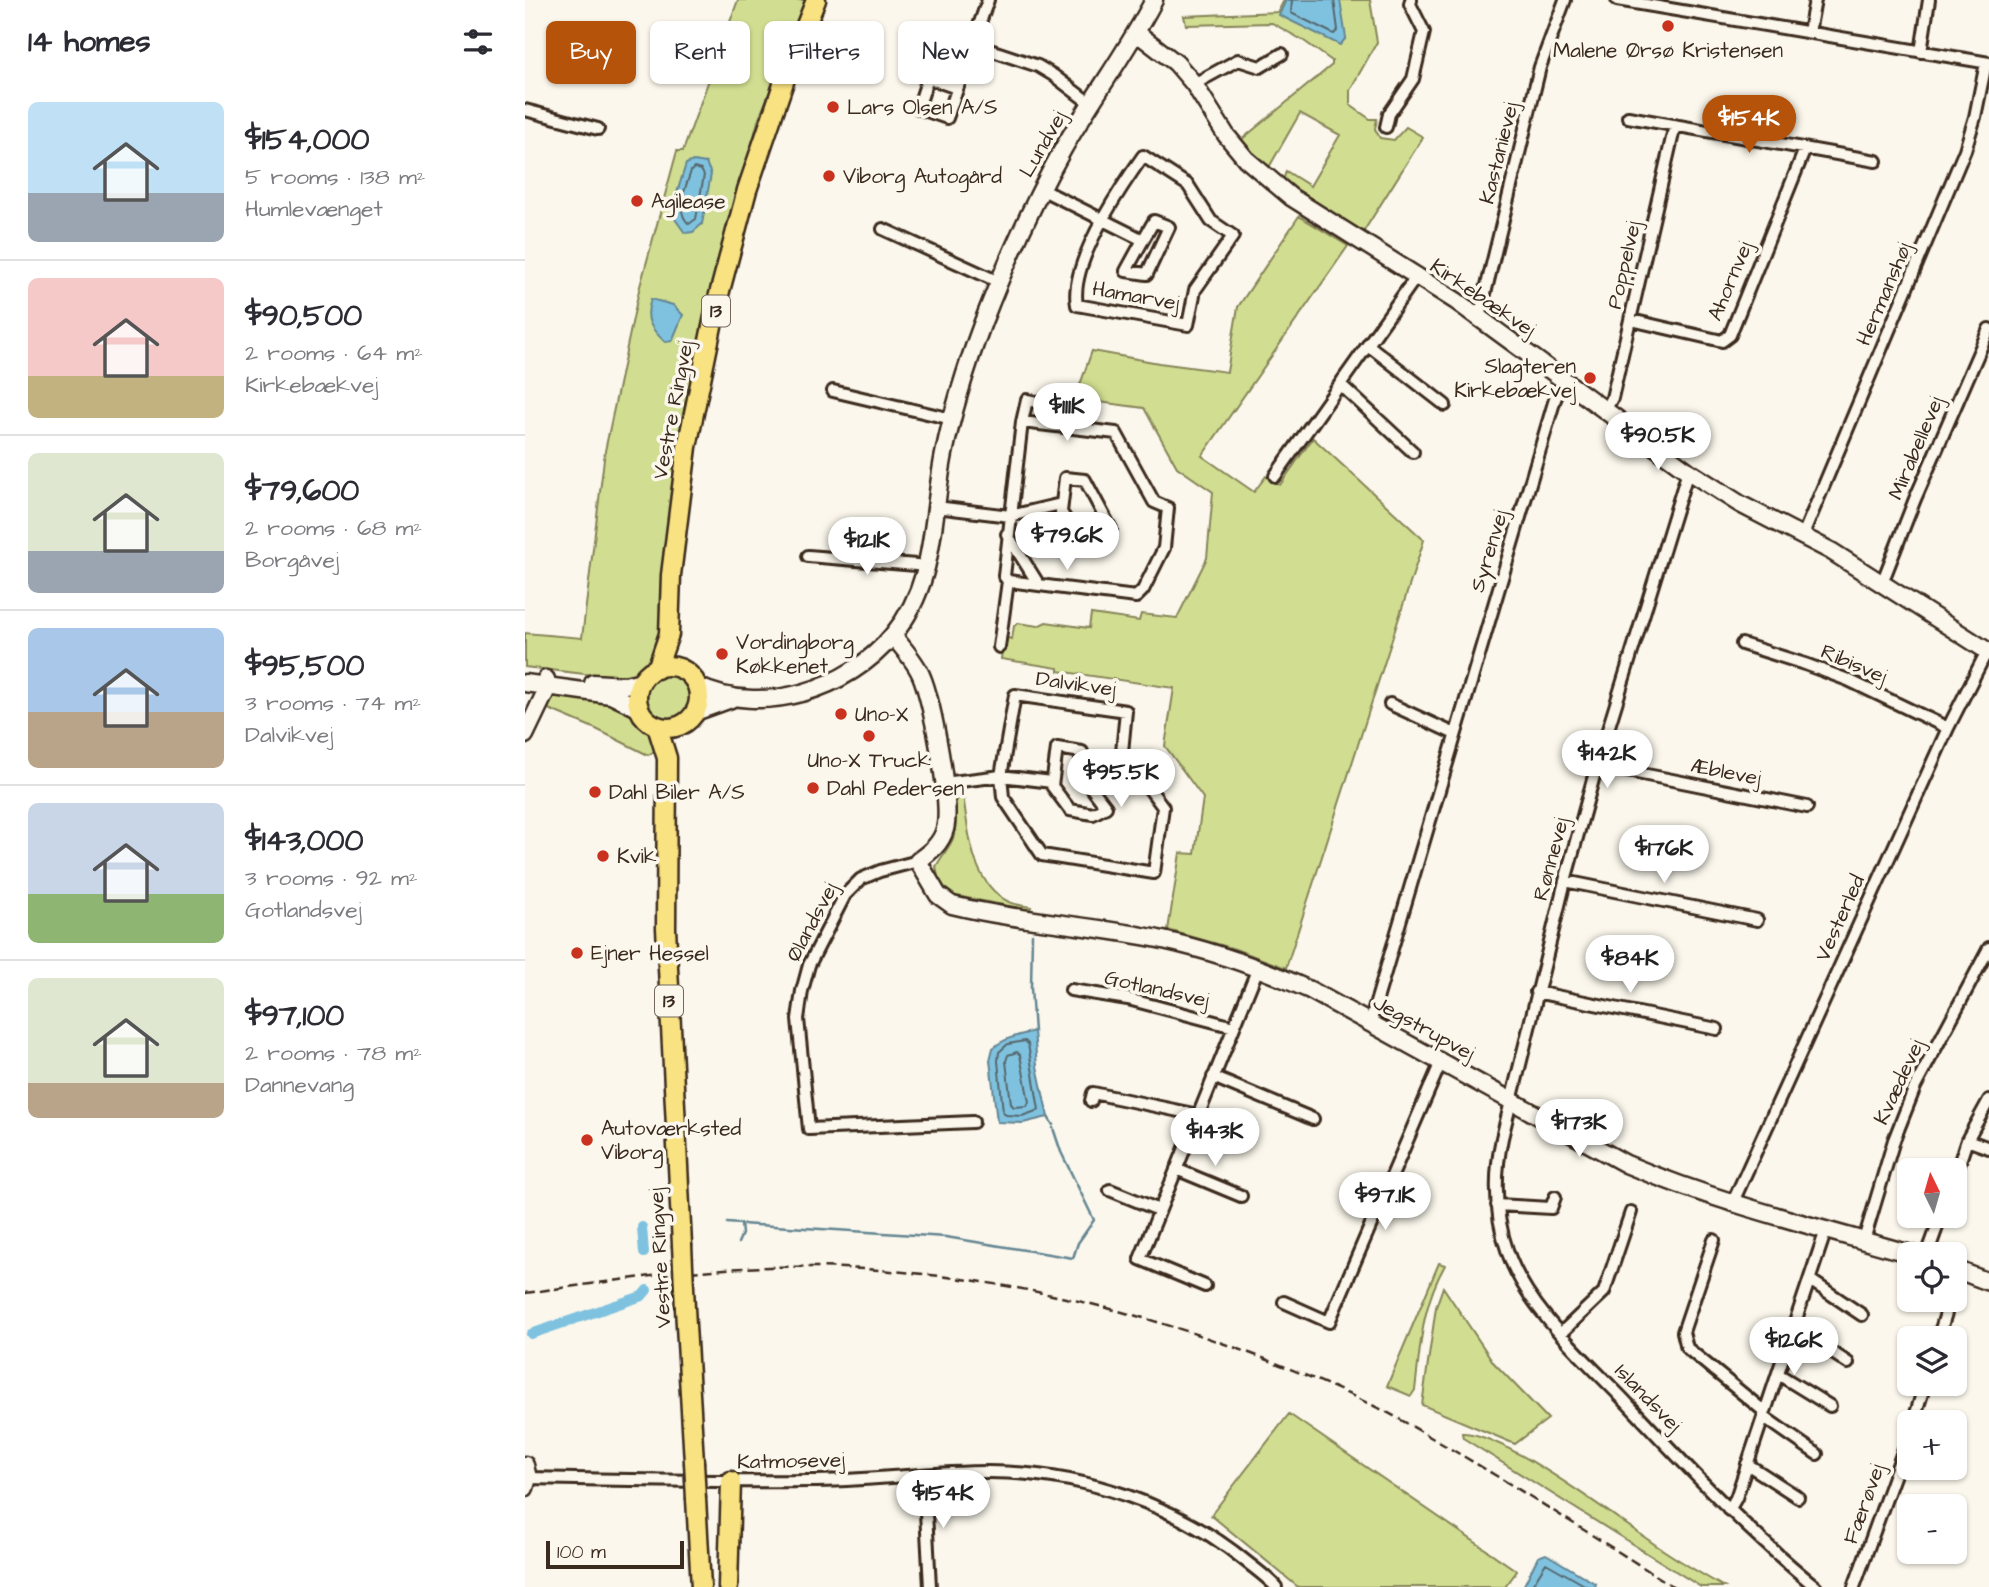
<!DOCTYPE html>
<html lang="en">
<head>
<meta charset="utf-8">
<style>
	:root { --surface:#fff; --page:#f7f7f7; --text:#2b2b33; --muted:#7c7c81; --line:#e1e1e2; --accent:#b45309 }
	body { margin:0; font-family:"Architects Daughter",sans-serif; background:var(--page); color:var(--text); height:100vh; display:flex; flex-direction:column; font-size:26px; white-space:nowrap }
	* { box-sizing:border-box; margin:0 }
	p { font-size:23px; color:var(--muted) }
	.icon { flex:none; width:38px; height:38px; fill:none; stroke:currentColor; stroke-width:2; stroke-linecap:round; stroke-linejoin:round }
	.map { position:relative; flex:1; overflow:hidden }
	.sheet { display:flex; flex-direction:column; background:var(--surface); width:525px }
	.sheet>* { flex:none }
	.banner { position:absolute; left:21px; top:21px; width:665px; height:63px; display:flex; gap:14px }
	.needle { width:46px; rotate:355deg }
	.buttons { position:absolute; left:1372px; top:1158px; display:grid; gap:14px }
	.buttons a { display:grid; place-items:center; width:70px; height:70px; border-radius:10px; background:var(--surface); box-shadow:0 2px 5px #0004; font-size:35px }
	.scale { position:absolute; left:21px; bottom:18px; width:138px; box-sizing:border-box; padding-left:7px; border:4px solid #3b2a1e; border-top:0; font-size:19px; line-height:24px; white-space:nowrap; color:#3b2a1e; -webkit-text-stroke:5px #fbf7ec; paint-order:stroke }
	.price { position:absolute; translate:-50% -60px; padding:0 16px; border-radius:24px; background:#fff; color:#222; font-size:23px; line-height:46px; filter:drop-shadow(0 2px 4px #0008) }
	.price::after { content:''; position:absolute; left:50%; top:42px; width:21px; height:16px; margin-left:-10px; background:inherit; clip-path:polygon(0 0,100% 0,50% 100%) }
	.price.current { background:var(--accent); color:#fff }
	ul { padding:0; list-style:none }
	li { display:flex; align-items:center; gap:21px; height:175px; padding:0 28px }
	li+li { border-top:2px solid var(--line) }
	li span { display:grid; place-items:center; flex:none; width:196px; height:140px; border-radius:10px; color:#555 }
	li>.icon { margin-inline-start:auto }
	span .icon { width:84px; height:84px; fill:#fffc; stroke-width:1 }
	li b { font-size:30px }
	h2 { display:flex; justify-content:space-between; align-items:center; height:84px; padding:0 28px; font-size:30px }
	.chip { padding:0 24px; border-radius:10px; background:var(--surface); box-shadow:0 2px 5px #0004; font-size:24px; line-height:63px }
	.chip.current { background:var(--accent); color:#fff }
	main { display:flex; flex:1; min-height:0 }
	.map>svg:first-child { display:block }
	.green { fill:#d1de91; stroke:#868458; stroke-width:2 }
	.water { fill:#7fc2e0; stroke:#648592; stroke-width:2 }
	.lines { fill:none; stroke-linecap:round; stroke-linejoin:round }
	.shore { stroke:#56676c; stroke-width:2 }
	.stream { stroke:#648592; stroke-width:2.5 }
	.canal { stroke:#7fc2e0; stroke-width:10 }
	.street-casing { stroke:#3b2a1e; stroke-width:16 }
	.secondary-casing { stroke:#3b2a1e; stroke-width:21 }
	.primary-casing { stroke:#3b2a1e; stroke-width:23 }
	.street { stroke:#fbf7ec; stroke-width:10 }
	.secondary { stroke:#fbf7ec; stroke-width:16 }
	.primary { stroke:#f8e281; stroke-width:18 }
	.rail { stroke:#3b2a1e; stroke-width:2.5; stroke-dasharray:10 5; stroke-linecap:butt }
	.primary-bridge-casing { stroke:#3b2a1e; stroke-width:23; stroke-linecap:butt }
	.primary-bridge { stroke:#f8e281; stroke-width:18 }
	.poi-dot { fill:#c8321e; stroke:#fbf7ec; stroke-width:2.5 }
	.labels { text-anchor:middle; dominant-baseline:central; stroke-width:7; stroke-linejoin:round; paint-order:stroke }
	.shield { fill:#fbf7ec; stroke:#75685c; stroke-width:2 }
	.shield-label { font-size:19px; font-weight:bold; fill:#3b2a1e }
	.poi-label { font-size:21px; fill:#3b2a1e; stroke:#fbf7ec; text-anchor:start }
	.street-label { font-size:21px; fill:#3b2a1e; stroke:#fbf7ec }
</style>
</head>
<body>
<main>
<section class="sheet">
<h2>14 homes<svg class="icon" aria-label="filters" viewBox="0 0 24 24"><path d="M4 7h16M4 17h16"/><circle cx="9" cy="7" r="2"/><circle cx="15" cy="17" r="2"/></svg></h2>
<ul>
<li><span style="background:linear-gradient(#bfe0f5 65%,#9aa5b1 0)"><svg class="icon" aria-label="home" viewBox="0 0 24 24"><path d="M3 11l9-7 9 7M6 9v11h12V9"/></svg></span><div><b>$154,000</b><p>5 rooms · 138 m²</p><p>Humlevænget</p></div></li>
<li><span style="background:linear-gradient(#f6c9c9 70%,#c2b280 0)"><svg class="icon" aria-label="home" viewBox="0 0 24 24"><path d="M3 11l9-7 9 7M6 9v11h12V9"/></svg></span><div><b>$90,500</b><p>2 rooms · 64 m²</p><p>Kirkebækvej</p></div></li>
<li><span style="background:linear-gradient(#dfe7d0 70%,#9aa5b1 0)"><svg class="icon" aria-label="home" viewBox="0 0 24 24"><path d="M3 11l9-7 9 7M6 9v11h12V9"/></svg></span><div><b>$79,600</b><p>2 rooms · 68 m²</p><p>Borgåvej</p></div></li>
<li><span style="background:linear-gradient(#a9c7e8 60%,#b9a48a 0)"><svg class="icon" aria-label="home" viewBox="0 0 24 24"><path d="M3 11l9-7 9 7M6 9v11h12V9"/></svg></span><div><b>$95,500</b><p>3 rooms · 74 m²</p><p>Dalvikvej</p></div></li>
<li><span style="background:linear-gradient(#c9d6e8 65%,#8fb573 0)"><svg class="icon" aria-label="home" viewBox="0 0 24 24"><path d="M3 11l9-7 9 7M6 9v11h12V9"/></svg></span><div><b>$143,000</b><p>3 rooms · 92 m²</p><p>Gotlandsvej</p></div></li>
<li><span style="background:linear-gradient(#dfe7d0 75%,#b9a48a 0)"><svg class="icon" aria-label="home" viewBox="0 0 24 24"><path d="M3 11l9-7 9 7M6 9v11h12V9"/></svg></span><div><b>$97,100</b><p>2 rooms · 78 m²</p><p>Dannevang</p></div></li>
</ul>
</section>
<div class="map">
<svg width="1464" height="1587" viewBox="0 0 1464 1587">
	<rect width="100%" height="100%" fill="#fbf7ec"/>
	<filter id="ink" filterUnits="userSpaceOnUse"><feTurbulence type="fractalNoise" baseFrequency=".0143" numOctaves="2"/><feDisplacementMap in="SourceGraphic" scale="14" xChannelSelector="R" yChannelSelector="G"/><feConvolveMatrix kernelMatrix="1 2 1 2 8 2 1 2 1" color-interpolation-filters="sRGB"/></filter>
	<g filter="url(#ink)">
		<path class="green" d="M213,0h68l-48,121 -60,227 -21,115 -13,96 -3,76 -3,16 -11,16 -14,8 -14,3 -94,-11v-34l57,5 23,-187 34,-161 38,-139h6z
			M759,0h86l7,42 -27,48v15l20,14h7l-2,10 5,9 14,2 12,-13 17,10 -61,97 -79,-53 3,-10 24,15 30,-51 -40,-22 -32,56 -27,-29 91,-75v-4l-28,-20 -32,-18 -86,2 -2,-9 94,-4z
			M774,216l49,30 -146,210 52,36 12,-16 14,9 33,-47 111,102 -138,428 -51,-19 -67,-19 12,-77 15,1 8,-56 -38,-52 9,-58 -116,-17v-3l-57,-9 2,-16 5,-5 4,1 2,-13 4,-3 20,3 8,-4 43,6 2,-14 48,7 2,-7 36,4 30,-60 6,-66 -36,-25 -33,-59 -69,-9 17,-48 67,12 68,9 11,-65z
			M120 697a23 23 0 1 1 46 0a23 23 0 1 1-46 0Z
			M40,693c49,7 71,6 93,56l-10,6 -52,-26 -52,-22 9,-11z
			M437,787c6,39 7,95 47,115 7,3 15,4 22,5l-1,3 -79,-15 -12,-14 -3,-14c5,-11 15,-21 18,-31 5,-15 -2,-32 3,-46z
			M914,1263l6,2c-24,43 -24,78 -30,125l-4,6 -24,-10z
			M918,1287l51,76 54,56 -33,25 -93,-39 14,-98z
			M764,1414l228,157 -12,16h-207l-87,-72z
			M937,1433c40,-2 160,89 198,115 21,14 43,27 64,39h-23l-238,-149z"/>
		<path class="water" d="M761,0h54l6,38 -6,7 -61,-30z
			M168,161l13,2 5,11 -9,50 -9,8 -8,1 -10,-14v-20l11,-35z
			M126,299l22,6 10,10 -11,26 -7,1c-15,-14 -21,-23 -14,-43z
			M509,1031l3,35 11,51 -25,6 -26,-1 -7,-62 3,-12c13,-11 25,-12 41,-17z
			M1021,1554l50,30 -1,3h-72l15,-30z"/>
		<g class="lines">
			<path class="shore" d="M767,0l-1,13 43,21 4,-4 -4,-30
				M169,168l7,2 3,5 -8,44 -7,5c-15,-13 -3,-37 2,-53z
				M500,1041l3,3 11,66 -17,6 -16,-1 -3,-3 -5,-51 1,-9 9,-8z
				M492,1052l3,3 9,47 -2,4 -13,1 -3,-3 -5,-43 2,-6z
				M1006,1587l15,-24 42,24"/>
			<path class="stream" d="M507,934l-1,54 3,44
				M523,1117l5,8
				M202,1223l14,1 1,10 -4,9
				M216,1224l205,13 127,21 5,-15 16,-23 -33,-68 -8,-24"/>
			<path class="canal" d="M117,1227l2,26
				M6,1334l111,-38 5,-6"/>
			<g class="street-casing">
				<path id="street" d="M1092,0l372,63
					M1284,32l6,-32
					M447,44l66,22 15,9 38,29
					M1396,52l8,-52
					M669,84l44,-24 22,7 22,-13
					M432,88l-29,-10 -10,30 29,10c14,-39 27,-79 41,-118
					M0,110l73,19
					M1103,117l248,44
					M861,127l3,-13 24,-35 11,-47 -14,-28 1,-4
					M618,156l45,29 23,36 22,15 -38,54 -7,35 -111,-20c-8,-41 42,-115 66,-149z
					M516,189l102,51 -17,31 21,3 22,-47 -15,-6 -11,19
					M358,229l116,53
					M951,316l5,-6 59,-243 25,-67
					M1106,320l91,21 8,-6 75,-186
					M843,345l77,60
					M815,384l73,68
					M308,391l119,28
					M1080,411l7,-13 63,-273
					M1163,471l-91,294 -32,116 -63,257c-8,38 -7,78 6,115 20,57 77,106 118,149 62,66 120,128 190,185
					M750,476l141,-199
					M540,478l20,2 26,49c-7,13 -21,11 -34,9l-16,-26z
					M411,507l74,9 51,-12
					M482,534l32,51 97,12 7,-7 21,-42 4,-40 -14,-6 -38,-69 -94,-11
					M1278,535l162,-385 10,-33 11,-54
					M283,556l120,10
					M1357,583l33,-84 74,-170
					M514,585l-31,-4 -4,-5 18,-154 5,-22 39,8
					M1217,644l63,20 43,16 100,48
					M474,647l9,-66
					M490,695l111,16 -4,41 41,55 -9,66 -112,-18 -39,-58 -2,-21z
					M865,704l65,30
					M532,748l25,4 -2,21 26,34 -13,7 -23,-4 -18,-24z
					M1072,765l210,42
					M419,783l57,-7 51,6
					M393,861l-38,10 -19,8 -16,16 -36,70 -7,26 -4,28 11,110 164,-7
					M1040,881l192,39
					M546,990l57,9 106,28
					M1011,992l181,37
					M845,1023l185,-624 9,-19
					M688,1077l100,42
					M566,1101l2,-8 105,22
					M1442,1140l22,8
					M651,1169l65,27
					M1430,1176l12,-36 22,-40
					M585,1190l49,20
					M1207,1204l216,-476 39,-77
					M972,1205l54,3 4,-11
					M1189,1240l-31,92 4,16 78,64
					M1339,1240l30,-100 21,-53 74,-139
					M1402,1255l14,-39
					M1285,1280l52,35
					M680,1286l-65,-27 118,-291
					M759,1302l45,20 112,-260
					M1269,1327l54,36
					M1035,1334l44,-42 27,-80
					M1413,1339l12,-39
					M1253,1374l52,32
					M1239,1417l53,37
					M1388,1423l12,-39
					M1222,1464l51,33
					M399,1475l6,112
					M3,1478c93,2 187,4 281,3 60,0 120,-9 179,-9 93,0 189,32 260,91 10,8 20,15 28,24
					M1204,1510l7,-12 90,-268
					M1329,1587l55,-152"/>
			</g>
			<g class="secondary-casing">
				<path id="secondary" d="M612,33l39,30 18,21 32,51 20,24 45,38 165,104 232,170 52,33 91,47 158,101
					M368,636c10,12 22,25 28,39 11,25 31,129 24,154 -4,15 -15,23 -27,32l20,34 14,10c69,17 142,20 211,35 51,11 100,29 147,50l316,174c93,39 191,63 288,91
					M0,683l86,12 29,14
					M68,683l32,2 17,-4
					M172,686c65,31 151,4 196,-51 44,-53 38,-117 51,-181 9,-45 23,-89 39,-132 23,-59 49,-118 80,-173 29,-51 64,-97 91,-149
					M170,712l36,-13
					M0,735l23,-48 -2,-8
					M1430,1269l34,13
					M0,1465l3,13 -3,10"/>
			</g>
			<g class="primary-casing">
				<path id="primary" d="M112 697a31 31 0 1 1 62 0a31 31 0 1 1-62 0Z
					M132,669l12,-35 2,-59 16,-128 30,-145 30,-112 40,-117 29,-73
					M132,726l10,32 -1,170 16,317
					M160,1308l9,154
					M171,1499l5,88
					M203,1587l3,-106"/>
			</g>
			<use href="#street" class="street"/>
			<use href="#secondary" class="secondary"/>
			<use href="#primary" class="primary"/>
			<path class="rail" d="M0,1293c81,-11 163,-24 244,-26 210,-4 417,49 605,139 24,11 47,26 70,39 78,45 154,94 230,142"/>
			<g class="primary-bridge-casing">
				<path id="primary-bridge" d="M157,1245l3,63
					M169,1462l2,37"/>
			</g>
			<use href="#primary-bridge" class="primary-bridge"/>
		</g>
	</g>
	<g class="poi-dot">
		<circle cx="1143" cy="26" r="7"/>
		<circle cx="308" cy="107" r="7"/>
		<circle cx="304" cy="176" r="7"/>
		<circle cx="112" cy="201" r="7"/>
		<circle cx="1065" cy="378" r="7"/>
		<circle cx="197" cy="654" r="7"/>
		<circle cx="316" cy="714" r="7"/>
		<circle cx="344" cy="736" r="7"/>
		<circle cx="288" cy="788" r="7"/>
		<circle cx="70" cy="792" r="7"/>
		<circle cx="78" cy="856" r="7"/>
		<circle cx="52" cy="953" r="7"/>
		<circle cx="62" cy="1140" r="7"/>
	</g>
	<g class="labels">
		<g class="shield">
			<rect x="177" y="295.5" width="28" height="31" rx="5"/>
			<rect x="130" y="985.5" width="28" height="31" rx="5"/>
		</g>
		<g class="shield-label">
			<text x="191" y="311">13</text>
			<text x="144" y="1001">13</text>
		</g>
		<g class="poi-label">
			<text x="1143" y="50" text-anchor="middle">Malene Ørsø Kristensen</text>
			<text x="322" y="107">Lars Olsen A/S</text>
			<text x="318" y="176">Viborg Autogård</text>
			<text x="126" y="201">Agilease</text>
			<text x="1051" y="366" text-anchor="end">Slagteren<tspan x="1051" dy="24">Kirkebækvej</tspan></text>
			<text x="211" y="642">Vordingborg<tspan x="211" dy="24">Køkkenet</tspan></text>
			<text x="330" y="714">Uno-X</text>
			<text x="344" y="760" text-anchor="middle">Uno-X Truck</text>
			<text x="302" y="788">Dahl Pedersen</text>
			<text x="84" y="792">Dahl Biler A/S</text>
			<text x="92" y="856">Kvik</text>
			<text x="66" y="953">Ejner Hessel</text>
			<text x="76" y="1128">Autoværksted<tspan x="76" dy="24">Viborg</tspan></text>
		</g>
		<g class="street-label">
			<text transform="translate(518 144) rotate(-60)">Lundvej</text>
			<text transform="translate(974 153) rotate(-76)">Kastanievej</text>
			<text transform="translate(1099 265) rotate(-77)">Poppelvej</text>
			<text transform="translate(1205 281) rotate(-67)">Ahornvej</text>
			<text transform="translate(1359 294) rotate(-67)">Hermanshøj</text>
			<text transform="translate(611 296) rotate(10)">Hamarvej</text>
			<text transform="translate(958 298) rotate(34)">Kirkebækvej</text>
			<text transform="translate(148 410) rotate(-79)">Vestre Ringvej</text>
			<text transform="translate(1391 448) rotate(-67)">Mirabellevej</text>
			<text transform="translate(964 551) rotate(-73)">Syrenvej</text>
			<text transform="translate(1329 664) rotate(23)">Ribisvej</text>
			<text transform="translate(551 684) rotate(8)">Dalvikvej</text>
			<text transform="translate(1201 772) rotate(11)">Æblevej</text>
			<text transform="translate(1026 859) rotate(-75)">Rønnevej</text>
			<text transform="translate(1315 918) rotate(-66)">Vesterled</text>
			<text transform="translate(287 922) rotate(-62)">Ølandsvej</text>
			<text transform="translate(632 989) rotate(13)">Gotlandsvej</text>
			<text transform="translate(899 1028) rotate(29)">Jegstrupvej</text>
			<text transform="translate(1374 1082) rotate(-65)">Kvædevej</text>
			<text transform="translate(135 1258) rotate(-93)">Vestre Ringvej</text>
			<text transform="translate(1123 1398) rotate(46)">Islandsvej</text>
			<text transform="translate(266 1461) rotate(-1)">Katmosevej</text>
			<text transform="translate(1339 1504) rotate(-70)">Færøvej</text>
		</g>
	</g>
</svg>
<div class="buttons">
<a><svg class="needle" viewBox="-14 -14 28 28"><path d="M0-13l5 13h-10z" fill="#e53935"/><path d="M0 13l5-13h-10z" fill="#7c7c81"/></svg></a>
<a><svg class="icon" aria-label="locate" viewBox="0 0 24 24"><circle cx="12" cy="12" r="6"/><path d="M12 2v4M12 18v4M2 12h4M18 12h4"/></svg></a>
<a><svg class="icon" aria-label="layers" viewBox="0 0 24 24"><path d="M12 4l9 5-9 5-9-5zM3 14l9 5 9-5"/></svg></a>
<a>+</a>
<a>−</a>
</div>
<div class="scale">100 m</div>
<b class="price current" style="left:1224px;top:155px">$154K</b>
<b class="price" style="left:542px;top:443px">$111K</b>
<b class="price" style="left:1133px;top:472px">$90.5K</b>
<b class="price" style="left:542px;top:572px">$79.6K</b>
<b class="price" style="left:342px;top:577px">$121K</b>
<b class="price" style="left:1082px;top:790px">$142K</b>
<b class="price" style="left:596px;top:809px">$95.5K</b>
<b class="price" style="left:1139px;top:885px">$176K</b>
<b class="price" style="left:1105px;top:995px">$84K</b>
<b class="price" style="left:1054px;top:1159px">$173K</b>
<b class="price" style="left:690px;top:1168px">$143K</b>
<b class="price" style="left:860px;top:1232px">$97.1K</b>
<b class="price" style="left:1269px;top:1377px">$126K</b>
<b class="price" style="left:418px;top:1530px">$154K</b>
<div class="banner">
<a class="chip current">Buy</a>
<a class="chip">Rent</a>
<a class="chip">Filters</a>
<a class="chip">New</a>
</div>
</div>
</main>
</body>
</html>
